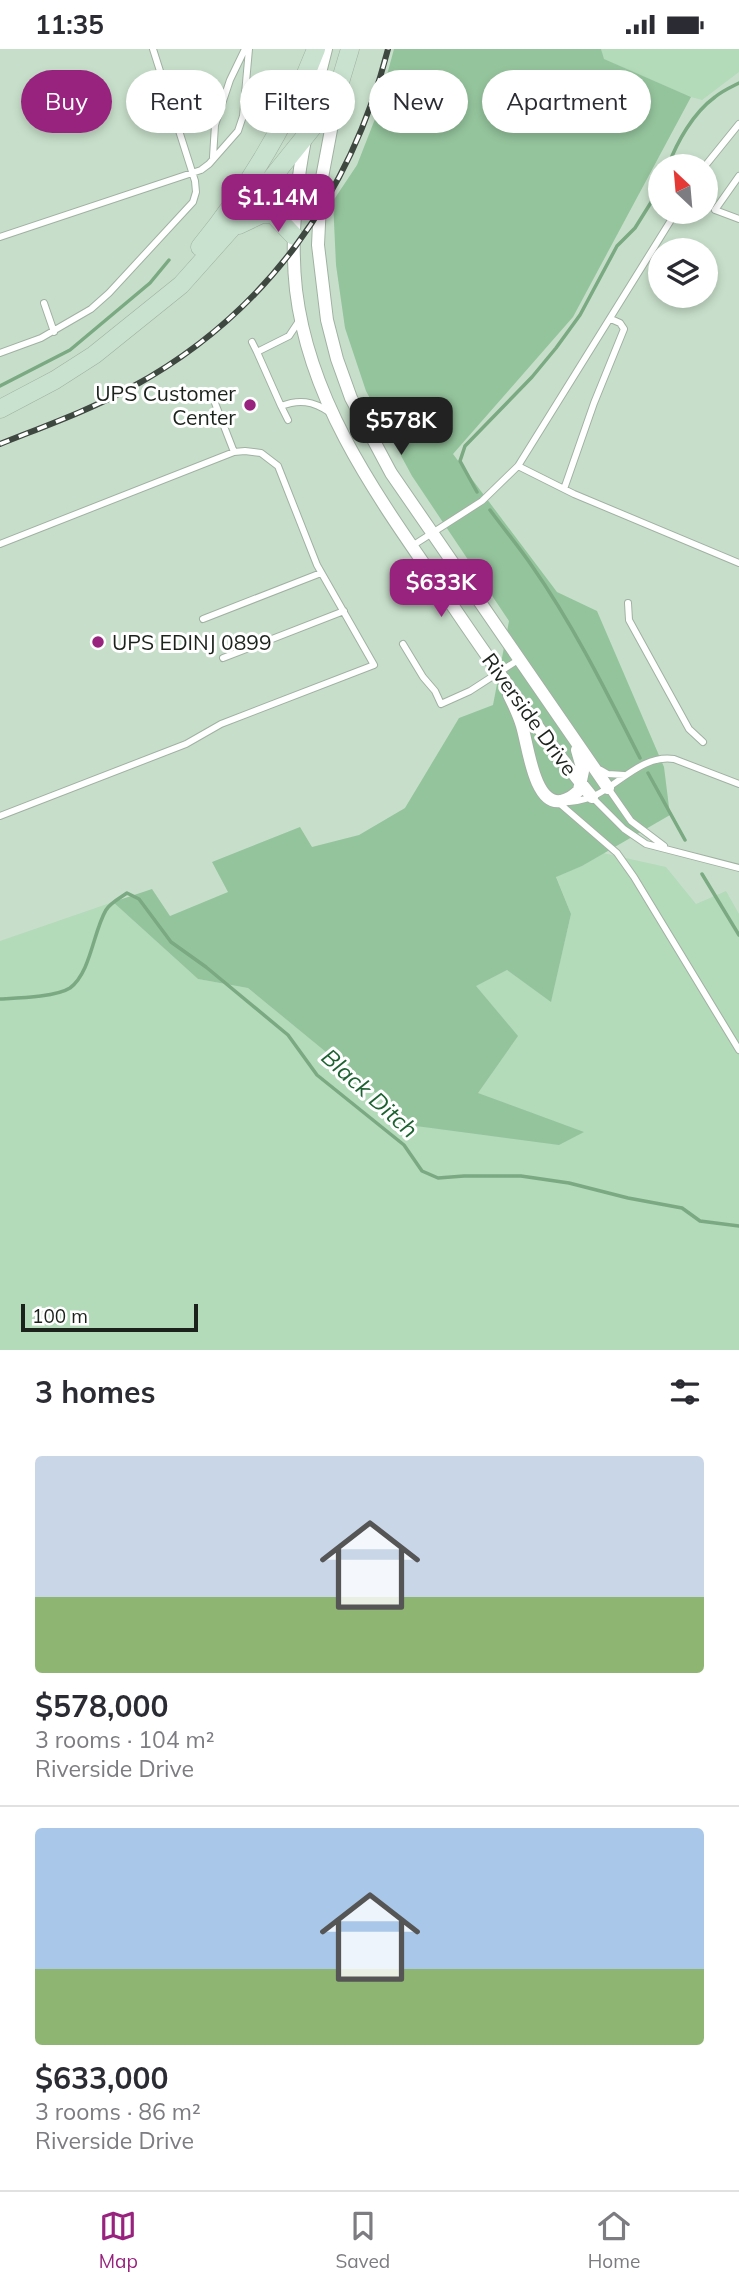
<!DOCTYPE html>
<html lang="en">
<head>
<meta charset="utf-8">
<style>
	:root { --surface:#fff; --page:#f2f2f3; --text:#2b2b33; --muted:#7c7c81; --line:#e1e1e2; --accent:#98237e }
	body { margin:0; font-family:Mulish,sans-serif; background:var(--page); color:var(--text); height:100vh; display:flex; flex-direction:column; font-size:26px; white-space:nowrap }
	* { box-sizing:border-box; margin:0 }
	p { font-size:23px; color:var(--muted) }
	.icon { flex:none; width:38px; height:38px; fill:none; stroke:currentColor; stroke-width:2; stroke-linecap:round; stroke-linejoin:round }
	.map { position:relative; height:1301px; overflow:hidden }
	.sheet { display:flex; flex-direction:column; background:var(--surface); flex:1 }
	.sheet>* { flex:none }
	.hud { position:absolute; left:21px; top:21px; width:698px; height:63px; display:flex; gap:14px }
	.needle { width:46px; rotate:334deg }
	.buttons { position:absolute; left:648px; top:105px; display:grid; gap:14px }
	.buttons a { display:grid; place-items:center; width:70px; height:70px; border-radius:50%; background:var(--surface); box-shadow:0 4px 10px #0003; font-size:35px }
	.scale { position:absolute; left:21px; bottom:18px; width:177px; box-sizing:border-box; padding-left:7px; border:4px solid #1b221c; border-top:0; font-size:19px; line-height:24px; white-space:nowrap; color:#1b221c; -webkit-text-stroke:5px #fff; paint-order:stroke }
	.price { position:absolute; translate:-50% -60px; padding:0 16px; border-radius:14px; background:var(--accent); color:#fff; font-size:23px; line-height:46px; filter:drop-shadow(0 2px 4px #0008) }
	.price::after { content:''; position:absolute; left:50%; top:42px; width:21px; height:16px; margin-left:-10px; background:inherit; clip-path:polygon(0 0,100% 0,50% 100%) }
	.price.current { background:#222; color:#fff }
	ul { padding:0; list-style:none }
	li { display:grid; align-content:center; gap:14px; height:371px; padding:0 35px }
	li+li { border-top:2px solid var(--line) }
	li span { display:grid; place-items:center; height:217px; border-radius:7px; color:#555 }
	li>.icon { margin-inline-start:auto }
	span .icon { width:126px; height:126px; fill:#fffc; stroke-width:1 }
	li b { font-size:30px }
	h2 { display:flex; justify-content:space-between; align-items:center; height:84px; padding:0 35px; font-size:30px }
	.chip { padding:0 24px; border-radius:32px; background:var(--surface); box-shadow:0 4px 10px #0003; font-size:24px; line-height:63px }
	.chip.current { background:var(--accent); color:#fff }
	.status { display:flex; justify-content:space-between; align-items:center; height:49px; padding:0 35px; background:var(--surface); direction:ltr }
	.status svg { height:19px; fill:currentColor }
	.tab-bar { display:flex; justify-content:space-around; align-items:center; height:98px; border-top:2px solid var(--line); background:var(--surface); font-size:19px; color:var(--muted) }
	.tab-bar a { display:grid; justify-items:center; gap:4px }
	.tab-bar .current { color:var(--accent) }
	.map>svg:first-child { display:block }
	.built { fill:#c7dfca; fill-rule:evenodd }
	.green { fill:#b3dab9 }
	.forest { fill:#94c49c }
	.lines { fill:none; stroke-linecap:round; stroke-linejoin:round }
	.stream { stroke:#7aa982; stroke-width:3.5 }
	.lane-casing { stroke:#a0b1a2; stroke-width:8 }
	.street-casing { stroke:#a0b1a2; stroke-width:14 }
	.secondary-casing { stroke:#a0b1a2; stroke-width:19 }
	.lane { stroke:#fff; stroke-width:6 }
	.street { stroke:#fff; stroke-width:12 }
	.secondary { stroke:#c9e2cf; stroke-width:18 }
	.rail-casing { stroke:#3e4740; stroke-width:6 }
	.rail { stroke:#fff; stroke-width:3.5; stroke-dasharray:10; stroke-linecap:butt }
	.poi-dot { fill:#98237e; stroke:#fff; stroke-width:2.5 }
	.labels { text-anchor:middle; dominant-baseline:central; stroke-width:6; stroke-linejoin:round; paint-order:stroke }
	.poi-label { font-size:21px; fill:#1b221c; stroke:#fff; text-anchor:end }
	.street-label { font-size:21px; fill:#1b221c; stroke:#fff }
	.water-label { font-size:23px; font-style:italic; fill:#1c6230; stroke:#fff }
</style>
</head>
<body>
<div class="status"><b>11:35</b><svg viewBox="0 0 49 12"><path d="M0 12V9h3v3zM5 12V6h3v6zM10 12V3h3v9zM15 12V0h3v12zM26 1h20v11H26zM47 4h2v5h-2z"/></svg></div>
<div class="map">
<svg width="739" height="1301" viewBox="0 0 739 1301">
	<rect width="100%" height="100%" fill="#d8eada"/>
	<path class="built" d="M0,0h739v1301h-739zM660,117h45v46h-45zM660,201h45v46h-45z"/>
	<path class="green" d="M601,0h138v23l-37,28 -11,-3 -88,-38z
		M603,804l63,14 30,37 30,-13 13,23v436h-739v-409l113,-39 85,77 50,9 168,138 62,-33 -2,-108 31,-15 44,31 20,-87 -15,-38 26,-10z"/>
	<path class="forest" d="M394,0h207l3,10 87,38 -118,220 -120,137 104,138 40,19 67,156 6,48 -88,51 -26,11 15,37 -20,88 -44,-32 -31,16 42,50 -40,57 106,39 -25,13 -143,-19 -168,-138 -50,-9 -85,-77 39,-13 18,27 58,-24 -16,-30 88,-35 12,20 47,-12 46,-27 54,-90 34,-13 16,-84 -97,-145 -46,-85 -21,-63 -9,-63 -3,-64 24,-36 18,-46z"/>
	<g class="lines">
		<path class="stream" d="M668,117c9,-24 25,-53 47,-69 7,-6 16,-10 24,-14
			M0,337l70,-36 80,-67 19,-23
			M477,443l-17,-31 5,-15 67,-69 24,-29 24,-33 37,-69 18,-18 25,-40
			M490,461c14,19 29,37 42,56 42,60 75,127 108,192
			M648,724l37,67
			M702,825l37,61
			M0,950c17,-1 56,-2 70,-11 21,-16 23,-56 36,-78 4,-7 14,-12 21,-17l12,6 32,43 35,25 82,68 29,40 87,70 18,26 16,7 26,-2h57l48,7 59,15 54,10 18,13 39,5"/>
		<g class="lane-casing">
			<path id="lane" d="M213,108l2,-32 15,-45 15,-31
				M705,117l34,-42
				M739,127l-24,34 24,9
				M0,188l201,-67 8,-6 29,-33 5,-15 6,-67
				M44,254l10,29
				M299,272l-10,15 -32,16 24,54c18,-7 32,-5 48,6
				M252,293l5,10
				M0,304l41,-15 50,-29 18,-16 84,-91 3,-10 -1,-11 -42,-132
				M215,354l19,49
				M281,357l7,14
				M518,417l56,28 165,69
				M564,440l30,-86 30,-74 -4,-6 -9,-4
				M0,495l234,-92 11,-1 16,2 17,13 39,99 57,100 -153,59 -35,20 -186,72
				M412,497l70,-45 36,-35 158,-254
				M628,554l1,17 60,109 14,13
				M203,570l118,-46
				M403,595l20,33 12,14 6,13 29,-13 48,-31
				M223,609l121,-47
				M601,721l7,4 16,1
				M608,739l23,33 33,25
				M592,748l32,32 22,15 93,24
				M569,753c9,-1 19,-3 27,-7 24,-12 48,-41 78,-36l65,25
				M559,754l58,50 17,24 105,173"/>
		</g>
		<g class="street-casing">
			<path id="street" d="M326,0c-20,78 -39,159 -30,241 14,117 85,211 150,306 46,68 94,137 146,201
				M337,49l-16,85 -3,62 9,75 10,39 14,39 40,75 217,315
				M509,646c5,10 10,20 13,31 6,19 12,80 39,75 8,-2 13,-5 18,-11l4,-19 -6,-21"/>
		</g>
		<g class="secondary-casing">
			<path id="secondary" d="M239,176l23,-11h11l21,22
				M200,198c49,-60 88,-125 116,-198
				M0,360l55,-29 39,-25 87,-70 49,-55 90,-112 18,-29 12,-40"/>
		</g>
		<use href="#lane" class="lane"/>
		<use href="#street" class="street"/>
		<use href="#secondary" class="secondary"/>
		<g class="rail-casing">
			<path id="rail" d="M0,395c45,-18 90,-34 132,-57 133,-72 219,-193 256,-338"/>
		</g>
		<use href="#rail" class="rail"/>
	</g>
	<g class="poi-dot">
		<circle cx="250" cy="356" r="7"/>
		<circle cx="98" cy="593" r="7"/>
	</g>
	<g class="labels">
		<g class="poi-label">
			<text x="236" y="344">UPS Customer<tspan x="236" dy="24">Center</tspan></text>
			<text x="112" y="593" text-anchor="start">UPS EDINJ 0899</text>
		</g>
		<g class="street-label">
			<text transform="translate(530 665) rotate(54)">Riverside Drive</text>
		</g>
		<g class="water-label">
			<text transform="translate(370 1044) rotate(42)">Black Ditch</text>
		</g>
	</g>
</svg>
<div class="buttons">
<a><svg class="needle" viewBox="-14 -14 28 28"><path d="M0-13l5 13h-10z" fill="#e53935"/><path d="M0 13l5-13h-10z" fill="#7c7c81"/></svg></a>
<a><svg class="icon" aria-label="layers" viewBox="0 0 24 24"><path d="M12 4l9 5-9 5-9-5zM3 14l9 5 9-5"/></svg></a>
</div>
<div class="scale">100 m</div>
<b class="price" style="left:278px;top:185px">$1.14M</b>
<b class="price current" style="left:401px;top:408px">$578K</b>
<b class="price" style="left:441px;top:570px">$633K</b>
<div class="hud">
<a class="chip current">Buy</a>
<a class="chip">Rent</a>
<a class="chip">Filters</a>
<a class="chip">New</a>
<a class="chip">Apartment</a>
</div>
</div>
<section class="sheet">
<h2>3 homes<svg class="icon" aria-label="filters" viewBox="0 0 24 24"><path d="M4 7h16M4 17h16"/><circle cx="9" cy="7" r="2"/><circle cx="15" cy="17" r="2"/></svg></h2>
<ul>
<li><span style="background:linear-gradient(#c9d6e8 65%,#8fb573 0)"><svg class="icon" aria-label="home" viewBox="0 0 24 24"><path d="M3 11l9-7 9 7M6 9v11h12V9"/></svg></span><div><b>$578,000</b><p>3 rooms · 104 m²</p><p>Riverside Drive</p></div></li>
<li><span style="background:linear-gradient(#a9c7e8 65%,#8fb573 0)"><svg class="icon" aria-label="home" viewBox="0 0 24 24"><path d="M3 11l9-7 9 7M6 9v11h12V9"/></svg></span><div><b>$633,000</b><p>3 rooms · 86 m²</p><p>Riverside Drive</p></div></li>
</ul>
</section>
<nav class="tab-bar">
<a class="current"><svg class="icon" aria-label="map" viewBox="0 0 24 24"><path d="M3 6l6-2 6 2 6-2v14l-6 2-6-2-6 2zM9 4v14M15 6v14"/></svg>Map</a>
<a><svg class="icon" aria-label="saved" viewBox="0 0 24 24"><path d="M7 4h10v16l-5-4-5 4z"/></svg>Saved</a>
<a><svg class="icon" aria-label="home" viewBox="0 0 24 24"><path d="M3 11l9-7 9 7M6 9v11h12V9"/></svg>Home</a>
</nav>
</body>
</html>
